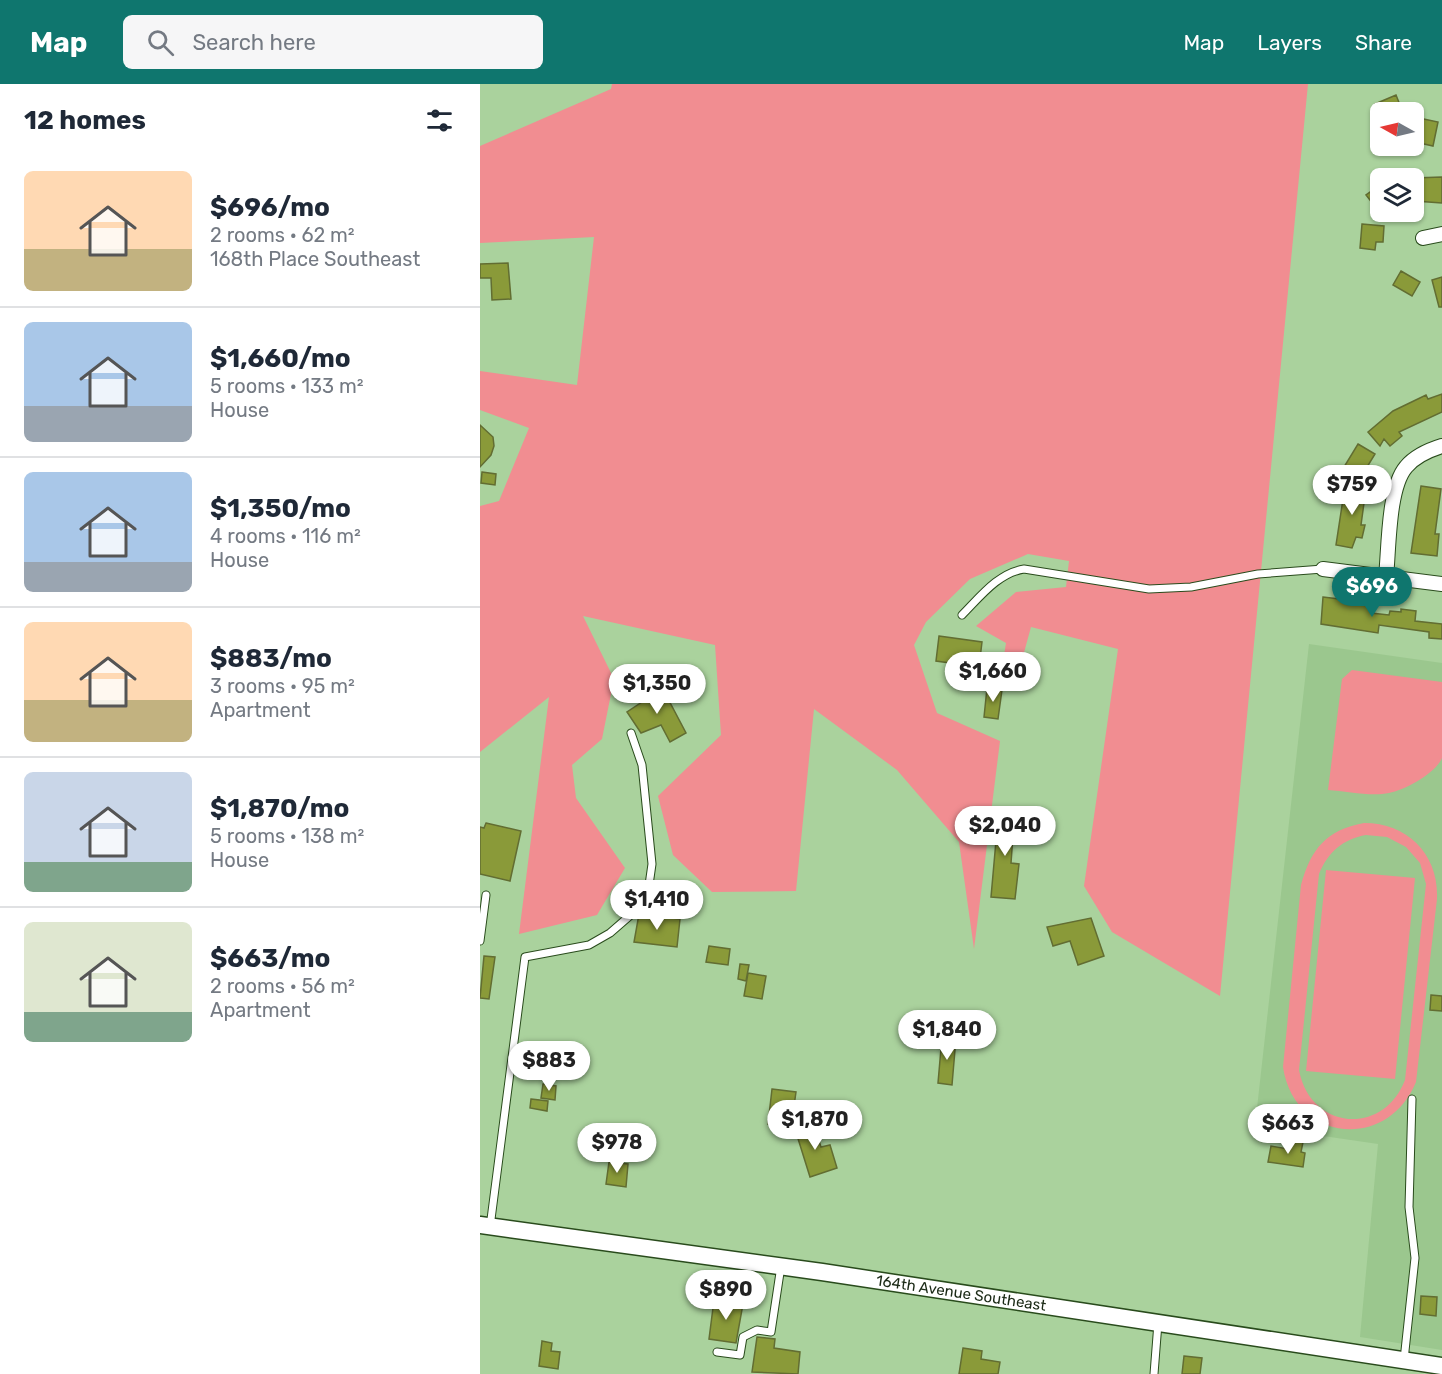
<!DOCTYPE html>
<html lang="en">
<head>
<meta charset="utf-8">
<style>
	:root { --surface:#fff; --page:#f6f6f7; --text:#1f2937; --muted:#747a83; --line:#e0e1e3; --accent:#0f766e }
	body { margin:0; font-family:Rubik,sans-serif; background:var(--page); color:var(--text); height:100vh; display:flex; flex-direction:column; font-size:22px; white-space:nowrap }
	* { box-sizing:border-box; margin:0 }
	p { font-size:20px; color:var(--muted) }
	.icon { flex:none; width:33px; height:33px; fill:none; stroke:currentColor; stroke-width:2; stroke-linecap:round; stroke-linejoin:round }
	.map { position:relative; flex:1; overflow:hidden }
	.side { display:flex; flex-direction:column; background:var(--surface); width:480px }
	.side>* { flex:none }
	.needle { width:39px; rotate:278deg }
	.controls { position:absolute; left:890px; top:18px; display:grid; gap:12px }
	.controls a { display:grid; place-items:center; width:54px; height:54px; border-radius:9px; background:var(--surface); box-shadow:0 2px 4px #0004; font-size:30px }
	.price { position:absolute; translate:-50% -51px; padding:0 14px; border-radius:21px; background:#fff; color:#222; font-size:20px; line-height:39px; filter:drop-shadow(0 2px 3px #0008) }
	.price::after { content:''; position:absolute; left:50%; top:36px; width:18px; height:14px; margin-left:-9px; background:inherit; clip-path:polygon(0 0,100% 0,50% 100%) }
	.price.current { background:var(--accent); color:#fff }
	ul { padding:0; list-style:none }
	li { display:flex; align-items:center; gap:18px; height:150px; padding:0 24px }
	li+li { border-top:2px solid var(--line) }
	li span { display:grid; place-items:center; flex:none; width:168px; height:120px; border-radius:9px; color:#555 }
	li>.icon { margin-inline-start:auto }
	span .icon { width:72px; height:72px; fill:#fffc; stroke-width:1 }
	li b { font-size:26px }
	h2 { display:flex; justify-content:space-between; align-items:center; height:72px; padding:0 24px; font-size:26px }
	header { display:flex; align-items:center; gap:36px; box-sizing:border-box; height:84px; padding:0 30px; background:var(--accent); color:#fff }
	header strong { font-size:28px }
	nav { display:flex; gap:33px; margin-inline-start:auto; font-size:21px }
	.search { width:420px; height:54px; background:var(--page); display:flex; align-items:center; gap:15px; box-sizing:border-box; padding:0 21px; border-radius:9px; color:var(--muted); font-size:22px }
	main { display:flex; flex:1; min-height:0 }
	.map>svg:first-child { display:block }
	.built { fill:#9bc78e }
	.green { fill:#f18d91; fill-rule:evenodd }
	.building { fill:#8a9a39; stroke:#626d32; stroke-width:1.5 }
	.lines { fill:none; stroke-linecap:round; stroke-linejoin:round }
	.service-casing { stroke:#294b1c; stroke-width:9 }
	.minor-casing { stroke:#294b1c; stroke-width:16 }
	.tertiary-casing { stroke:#294b1c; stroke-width:19 }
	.service { stroke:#fff; stroke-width:7 }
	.minor { stroke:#fff; stroke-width:14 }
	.tertiary { stroke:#fff; stroke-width:16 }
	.labels { text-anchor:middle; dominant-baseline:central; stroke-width:4.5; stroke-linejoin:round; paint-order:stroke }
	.street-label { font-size:15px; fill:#1b2a16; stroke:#d8ecd1 }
</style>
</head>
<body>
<header>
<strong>Map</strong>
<div class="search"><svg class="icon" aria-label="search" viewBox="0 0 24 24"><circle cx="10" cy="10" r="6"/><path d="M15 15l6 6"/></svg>Search here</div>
<nav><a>Map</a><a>Layers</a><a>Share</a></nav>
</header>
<main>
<section class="side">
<h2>12 homes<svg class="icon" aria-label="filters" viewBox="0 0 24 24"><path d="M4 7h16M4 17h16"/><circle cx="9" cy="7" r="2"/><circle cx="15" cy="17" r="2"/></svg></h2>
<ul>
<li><span style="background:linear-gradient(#ffd9b3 65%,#c2b280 0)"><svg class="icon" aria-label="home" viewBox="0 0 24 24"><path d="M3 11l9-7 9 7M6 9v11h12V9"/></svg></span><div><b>$696/mo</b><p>2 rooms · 62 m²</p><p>168th Place Southeast</p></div></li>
<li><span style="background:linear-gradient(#a9c7e8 70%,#9aa5b1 0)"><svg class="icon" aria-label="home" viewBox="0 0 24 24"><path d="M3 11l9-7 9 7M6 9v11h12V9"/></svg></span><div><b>$1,660/mo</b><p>5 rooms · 133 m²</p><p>House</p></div></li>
<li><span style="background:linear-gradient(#a9c7e8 75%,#9aa5b1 0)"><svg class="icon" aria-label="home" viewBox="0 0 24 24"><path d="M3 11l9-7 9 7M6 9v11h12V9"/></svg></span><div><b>$1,350/mo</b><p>4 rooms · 116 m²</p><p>House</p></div></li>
<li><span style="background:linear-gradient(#ffd9b3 65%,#c2b280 0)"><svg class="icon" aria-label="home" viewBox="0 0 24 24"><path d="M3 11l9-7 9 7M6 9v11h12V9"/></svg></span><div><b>$883/mo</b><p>3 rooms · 95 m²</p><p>Apartment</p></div></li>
<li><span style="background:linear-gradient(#c9d6e8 75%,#7fa58c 0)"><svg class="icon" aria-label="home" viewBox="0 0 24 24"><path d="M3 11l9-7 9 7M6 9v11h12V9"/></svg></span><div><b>$1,870/mo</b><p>5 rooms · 138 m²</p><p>House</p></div></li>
<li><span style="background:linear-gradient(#dfe7d0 75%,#7fa58c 0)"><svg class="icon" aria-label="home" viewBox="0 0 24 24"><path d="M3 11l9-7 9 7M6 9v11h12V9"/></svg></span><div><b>$663/mo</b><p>2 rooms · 56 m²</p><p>Apartment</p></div></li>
</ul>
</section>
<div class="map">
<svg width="962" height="1290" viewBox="0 0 962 1290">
	<rect width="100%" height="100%" fill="#aad29d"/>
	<path class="built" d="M829,560l133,19v687l-82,-13 18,-193 -123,-18z"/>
	<path class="green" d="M132,0h696l-88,912 -108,-64 -28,-46 34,-237 -87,-22 -14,51 -16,-4 5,-31 -30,-17 40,-34 50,-5 3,-26 -41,-7 -58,25 -44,43 -12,23 23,68 63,28 -26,208 -15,-107 -62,-72 -83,-61 -18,182 -84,1 -39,-37 -15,-59 63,-61 -6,-90 -132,-29 31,63 -12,60 -30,26 4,33 49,70 -28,47 -78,19 30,-237 -69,55v-246l19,-5 30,-73 -49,-18v-39l97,14 17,-148 -114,6v-97l131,-57z
		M872,586l90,12v76c-6,15 -37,32 -53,35 -18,4 -42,-2 -61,-3l14,-111z
		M884,739c44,0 75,32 73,76l-21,183c-29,70 -122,60 -133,-15l18,-182c10,-36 25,-55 63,-62zM886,751l21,2 19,10 14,16 6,21 -21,196c-22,57 -95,50 -106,-10l20,-196c9,-22 24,-35 47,-39z
		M846,786l89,8 -20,201 -89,-8z"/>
	<path class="building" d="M916,11l6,15 -23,2 -4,-8z
		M939,34l19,4 -5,24 -18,-4z
		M962,93v26l-27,-2 -1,-23z
		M900,101v28l-14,-18z
		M882,140l22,2 -1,16h-7l-1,8 -15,-2z
		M28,179l3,36 -19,1 -1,-22h-11v-14z
		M921,187l19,11 -8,14 -19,-11z
		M962,193v30h-3l-7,-27z
		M962,310v18l-43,20 3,4 -12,10 -6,-7 -4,7 -12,-14 25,-21 33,-16 2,4z
		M0,341l13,12 1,9 -3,9 -11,12z
		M878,360l17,10 -14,23 -17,-10z
		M2,388l14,2 -1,11 -14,-2z
		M865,402l24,2 -1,15h-4l-3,22h4l-3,13 -6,-1 -4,11 -16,-3z
		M941,402l20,3 -6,45h4l-2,22 -26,-3z
		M843,513l49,6 -1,10 18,2 1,-4 11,1v-3l15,2 -1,10 27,3v15l-13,-1v-6l-50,-7 -1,8 -57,-9z
		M459,552l43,6 -3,25 -43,-6z
		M175,598l9,16 3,-1 19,36 -16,9 -9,-17 -20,8 -14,-21 24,-16 -5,-9z
		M507,604l15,2 -4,29 -14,-2z
		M519,723l16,2 -4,54 8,1 -4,35 -24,-2z
		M6,739l35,8 -11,50 -30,-7v-47l4,1z
		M159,830l41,5 -3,28 -43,-5z
		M611,834l13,38 -26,9 -8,-24 -17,5 -6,-19z
		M229,862l21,3 -2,16 -22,-3z
		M4,872l11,1 -6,42 -9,-1z
		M260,880l9,1 -3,16 -8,-2z
		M268,889l18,3 -4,23 -18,-3z
		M951,911l11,1v15l-12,-1z
		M462,953l14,1 -4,47 -14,-2z
		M63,1000l13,2 -1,14 -14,-2z
		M292,1005l24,3 -5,35 -23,-3z
		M51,1015l17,2 -1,10 -17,-3z
		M333,1039l8,24 9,-2 7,23 -27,9 -15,-48z
		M116,1050l14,2 -2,13 -14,-1z
		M810,1056l13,2 -2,10 4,1 -2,14 -35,-5 3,-16 17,3z
		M129,1078l19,2 -2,23 -20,-3z
		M941,1212l16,1 -1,19 -16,-2z
		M234,1216l29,4 -7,39 -27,-4z
		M277,1253l18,2 -1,9 26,4 -2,22 -46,-2z
		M62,1257l10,2 -1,8 9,1 -2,17 -19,-3z
		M483,1264l19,3 -1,8 19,3 -2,12h-39z
		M704,1272l18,2 -2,16h-18z"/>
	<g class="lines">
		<g class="service-casing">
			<path id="service" d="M482,531c18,-18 36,-42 62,-46l125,20 42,-2 67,-13 65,-5
				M0,857l6,-46
				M10,1143l35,-270 64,-12 21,-12 23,-20 15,-21 4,-28 -10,-99 -11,-32
				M237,1268l23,3 3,-18 14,-7 14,2 10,-66
				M924,1276l11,-102 -6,-51 3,-108
				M674,1290l4,-51"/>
		</g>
		<g class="minor-casing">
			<path id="minor" d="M943,154l19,-4
				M843,485l119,15
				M906,493c3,-29 2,-89 20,-110 9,-11 23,-17 36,-21"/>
		</g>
		<g class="tertiary-casing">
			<g id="tertiary">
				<path id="s1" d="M0,1141l342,47 620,94"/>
			</g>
		</g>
		<use href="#service" class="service"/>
		<use href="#minor" class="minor"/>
		<use href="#tertiary" class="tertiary"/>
	</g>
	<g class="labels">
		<g class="street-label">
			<text stroke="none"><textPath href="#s1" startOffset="486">164th Avenue Southeast</textPath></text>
		</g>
	</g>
</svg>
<div class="controls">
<a><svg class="needle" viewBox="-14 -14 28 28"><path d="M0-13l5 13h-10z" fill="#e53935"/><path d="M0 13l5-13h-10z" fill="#747a83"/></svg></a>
<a><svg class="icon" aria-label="layers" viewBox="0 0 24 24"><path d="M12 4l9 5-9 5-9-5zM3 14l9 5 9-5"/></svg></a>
</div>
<b class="price" style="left:872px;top:432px">$759</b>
<b class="price current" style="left:892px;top:534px">$696</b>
<b class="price" style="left:513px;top:619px">$1,660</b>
<b class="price" style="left:177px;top:631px">$1,350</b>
<b class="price" style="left:525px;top:773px">$2,040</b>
<b class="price" style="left:177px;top:847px">$1,410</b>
<b class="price" style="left:467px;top:977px">$1,840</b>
<b class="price" style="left:69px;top:1008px">$883</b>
<b class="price" style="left:335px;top:1067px">$1,870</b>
<b class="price" style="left:808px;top:1071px">$663</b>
<b class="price" style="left:137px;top:1090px">$978</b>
<b class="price" style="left:246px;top:1237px">$890</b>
</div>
</main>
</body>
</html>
